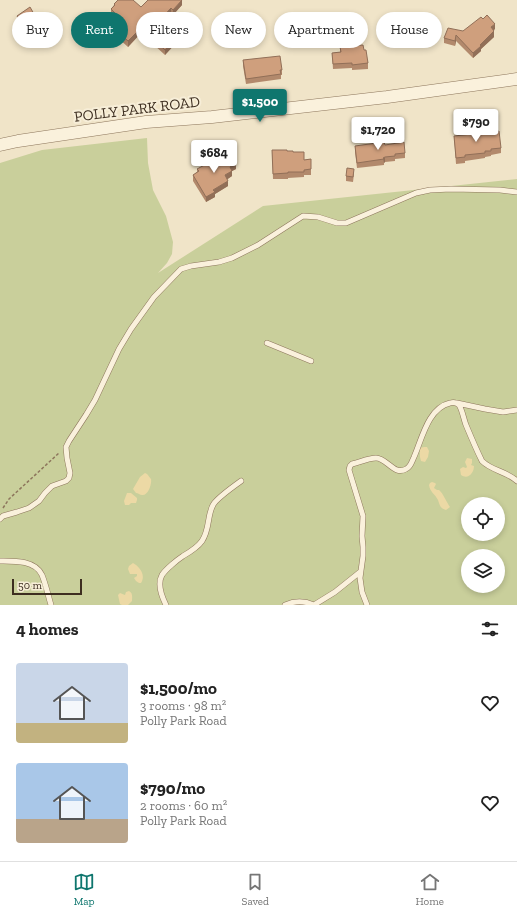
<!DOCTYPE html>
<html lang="en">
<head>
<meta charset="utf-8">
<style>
	:root { --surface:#fff; --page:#f6f6f6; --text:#222; --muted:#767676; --line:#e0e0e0; --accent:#0f766e }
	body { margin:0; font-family:"Zilla Slab",serif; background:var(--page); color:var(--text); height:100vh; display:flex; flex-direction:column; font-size:15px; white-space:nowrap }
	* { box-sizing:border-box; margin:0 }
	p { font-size:13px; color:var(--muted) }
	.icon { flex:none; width:22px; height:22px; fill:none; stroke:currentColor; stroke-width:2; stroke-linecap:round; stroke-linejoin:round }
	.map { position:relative; height:605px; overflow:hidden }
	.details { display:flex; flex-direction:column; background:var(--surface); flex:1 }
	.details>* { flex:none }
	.top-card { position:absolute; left:12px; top:12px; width:493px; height:36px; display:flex; gap:8px }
	.buttons { position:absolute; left:461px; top:497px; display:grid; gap:8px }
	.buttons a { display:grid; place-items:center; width:44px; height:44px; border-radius:50%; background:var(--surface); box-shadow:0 2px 6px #0003; font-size:20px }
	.scale { position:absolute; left:12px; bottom:10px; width:70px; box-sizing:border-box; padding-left:4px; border:2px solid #3d2e20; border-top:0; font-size:11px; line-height:14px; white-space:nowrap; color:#3d2e20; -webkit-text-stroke:3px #f7eed8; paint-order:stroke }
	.price { position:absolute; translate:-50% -34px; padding:0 9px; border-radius:4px; background:#fff; color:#222; font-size:13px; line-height:26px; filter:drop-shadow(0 1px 2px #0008) }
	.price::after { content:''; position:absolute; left:50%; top:24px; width:12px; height:9px; margin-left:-6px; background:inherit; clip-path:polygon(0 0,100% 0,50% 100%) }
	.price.on { background:var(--accent); color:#fff }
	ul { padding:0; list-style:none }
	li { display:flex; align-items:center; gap:12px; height:100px; padding:0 16px }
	li span { display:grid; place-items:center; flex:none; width:112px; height:80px; border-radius:4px; color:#555 }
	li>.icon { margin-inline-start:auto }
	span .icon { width:48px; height:48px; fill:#fffc; stroke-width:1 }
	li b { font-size:17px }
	h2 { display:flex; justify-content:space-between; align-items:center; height:48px; padding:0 16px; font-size:17px }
	.pill { padding:0 14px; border-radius:18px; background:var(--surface); box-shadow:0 2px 6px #0003; font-size:14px; line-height:36px }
	.pill.on { background:var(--accent); color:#fff }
	.menu { display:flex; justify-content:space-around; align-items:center; height:56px; border-top:1px solid var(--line); background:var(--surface); font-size:11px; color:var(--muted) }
	.menu a { display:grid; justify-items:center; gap:2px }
	.menu .on { color:var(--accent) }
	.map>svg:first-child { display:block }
	.green { fill:#c9cf9b; fill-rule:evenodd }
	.sand { fill:#ecd9a5 }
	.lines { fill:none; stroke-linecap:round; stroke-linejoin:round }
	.service-casing { stroke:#8d765c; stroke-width:6 }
	.tertiary-casing { stroke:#8d765c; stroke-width:13 }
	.path { stroke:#8d765c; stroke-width:1.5; stroke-dasharray:3 2; stroke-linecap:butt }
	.service { stroke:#faf1dc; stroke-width:5 }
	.tertiary { stroke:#faf1dc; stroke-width:12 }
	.wall { fill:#b2896c }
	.shaded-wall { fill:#916f58 }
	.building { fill:#cf9f7d; stroke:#916f58 }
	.labels { text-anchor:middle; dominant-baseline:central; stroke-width:4; stroke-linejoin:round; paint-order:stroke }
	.street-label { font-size:15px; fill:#3d2e20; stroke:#f7eed8 }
</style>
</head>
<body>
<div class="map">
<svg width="517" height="605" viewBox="0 0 517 605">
	<rect width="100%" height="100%" fill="#f0e4c8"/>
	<path class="green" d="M147,138l1,25 5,27 13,26 7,26 -1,12 -5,9 -9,10 105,-67 254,-27v426h-517v-442l42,-13zM468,504h30v30h-30zM468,556h30v30h-30z"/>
	<path class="sand" d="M424,447h3l2,4 -1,6 -3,5 -4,-1 -1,-4v-9z
		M467,458l5,1v4l-1,2 3,1c0,7 -6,14 -13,9l-1,-6 3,-2 3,1 1,-1 -2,-5z
		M145,473l2,1c1,1 3,4 4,5 1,5 -3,17 -9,16 -2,0 -4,-2 -6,-2l-3,-4 7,-12z
		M432,482l3,1 1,1 -2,4 3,2h2c4,3 8,13 11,17l-4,3c-6,-2 -6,-4 -8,-10 -3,-6 -8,-8 -9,-15l1,-2z
		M127,493h4l6,5v2l-1,3h-5l-2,2h-4l-1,-4z
		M133,563c7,4 13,12 8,20h-2l-3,-2 -2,-3 3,-2v-2h-7l-2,-5 1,-3z
		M129,591c4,2 3,6 3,10l-4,4h-6l-2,-1 -2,-9 2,-2 5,2 1,-3z"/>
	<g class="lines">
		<g class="service-casing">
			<path id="service" d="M267,343l44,18
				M457,403l28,6 18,3 14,-2
				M0,519l3,-3 14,-4 12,-4 10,-7 6,-8 7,-7 14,-5 3,-3 1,-5 -3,-15 -1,-11 3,-6 17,-26 9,-15 24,-51 12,-20 23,-32 27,-28 10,-3 28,-4 13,-4 26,-13 45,-29 15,1 19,6h9l70,-30 14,-3 21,-1 49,1 17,2
				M0,561c14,0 35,-1 42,14 4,10 6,20 9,30
				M166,605c-4,-8 -9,-21 -4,-30 4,-6 15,-15 21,-19 7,-4 14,-8 19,-15 8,-12 5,-25 11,-36 3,-6 21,-19 28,-24
				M285,605c9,-4 20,-4 29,0
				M314,605l21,-13 25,-20
				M367,605l-5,-13 -2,-14 3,-22v-9l-1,-11 1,-20 -14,-46 1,-4 2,-2c8,-2 17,-6 24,-6 11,0 18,18 30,11 5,-2 6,-8 8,-12 8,-18 14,-49 36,-54 3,-1 6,-1 9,2 3,4 5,15 7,20 5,12 10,24 16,36 10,10 24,10 35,20"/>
		</g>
		<g class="tertiary-casing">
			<path id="tertiary" d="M0,145l18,-4 128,-19 66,-5 175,-20 130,-18"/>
		</g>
		<path class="path" d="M3,508l6,-9 50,-46"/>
		<use href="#service" class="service"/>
		<use href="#tertiary" class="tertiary"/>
	</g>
	<path class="wall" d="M182,0v5l-9,10 -2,-2 -10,11 15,19 -11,12 -24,-22 -13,14 -10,-9v-6l6,-6 -13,-11v-6l3,-4v-1l27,3z
		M17,16l17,3 -13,9 -4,-7z
		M495,29l-2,1 1,7 -13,12v2l-8,7 -17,-17 -1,5 -11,-3v-5z
		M340,47l24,3 4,13v6l-16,1v-2l-19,1 -1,-16 8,-1z
		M243,60l39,10v5h-1v4l-35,5 -3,-18z
		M454,136l47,12v5l-10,2v1l-6,1v1l-20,3v2l-9,1z
		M385,145l20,8v5l-10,1v2l-10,1 -1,1v2l-27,3 -2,-16v-6z
		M272,150l15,1 6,1 11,8 7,-1v16h-7v2l-16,1v1h-15z
		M197,169h39l-4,2v5l-5,3 1,7 -13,8v3l-9,5 -13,-21v-6l4,-3z
		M354,174l-1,8 -7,-1v-5z"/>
	<path class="shaded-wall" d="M182,0v5l-9,10v-5z
		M171,8v5l-13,14v-5z
		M34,14v5l-13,9v-5z
		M495,24v5l-4,4v-6z
		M141,28v5l-13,14v-6z
		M494,31v6l-13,12v2l-8,7v-5l7,-8z
		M456,35v6l-1,5v-5z
		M176,38v5l-11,12v-5z
		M385,157v5l-1,1 -1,-5z
		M236,163v6l-6,3v-5z
		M232,171v5l-7,5v-6z
		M228,181v5l-13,8v3l-9,5v-5l7,-7z"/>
	<path class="building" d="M118,0h15l8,7 7,-7h34l-9,10 -2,-2 -13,14 18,16 -11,12 -24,-22 -13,13 -10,-9 8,-8 -15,-15 4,-4 -1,-1z
		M30,7l4,7 -13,9 -4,-7z
		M487,15l8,9 -4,3 3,4 -14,14 1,1 -8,7 -17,-18 -1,6 -11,-3 4,-10 15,3 18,-14 2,2z
		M363,45l1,5h2l2,13 -16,2v-2l-19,1 -1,-11 9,-1 -1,-5z
		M280,56l2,14h-2l1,4 -35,5 -3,-19z
		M499,131l2,17 -10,1v2h-6v2l-20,2v2l-9,1 -2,-22z
		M384,142l1,3 19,-3 1,11 -10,1v2l-10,1 -2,1 1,1 -27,4 -2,-17z
		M272,150h15v1h6v1h11v8l7,-1v10l-7,1v2h-16v1l-15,1z
		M229,152l7,11 -6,4 2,4 -7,4 3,6 -15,9 2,2 -9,5 -13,-22 6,-4 -2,-2z
		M347,168l7,1 -1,8 -7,-1z"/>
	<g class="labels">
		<g class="street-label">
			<text transform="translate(137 109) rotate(-7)">POLLY PARK ROAD</text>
		</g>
	</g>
</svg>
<div class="buttons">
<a><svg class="icon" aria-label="locate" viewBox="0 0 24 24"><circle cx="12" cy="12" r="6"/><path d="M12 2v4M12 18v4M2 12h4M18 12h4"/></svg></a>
<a><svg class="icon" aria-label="layers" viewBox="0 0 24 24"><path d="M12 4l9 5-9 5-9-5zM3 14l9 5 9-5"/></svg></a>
</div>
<div class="scale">50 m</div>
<b class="price on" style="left:260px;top:123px">$1,500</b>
<b class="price" style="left:476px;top:143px">$790</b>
<b class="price" style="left:378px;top:151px">$1,720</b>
<b class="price" style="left:214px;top:174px">$684</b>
<div class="top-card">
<a class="pill">Buy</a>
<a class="pill on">Rent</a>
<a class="pill">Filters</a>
<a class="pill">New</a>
<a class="pill">Apartment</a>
<a class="pill">House</a>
</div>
</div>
<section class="details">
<h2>4 homes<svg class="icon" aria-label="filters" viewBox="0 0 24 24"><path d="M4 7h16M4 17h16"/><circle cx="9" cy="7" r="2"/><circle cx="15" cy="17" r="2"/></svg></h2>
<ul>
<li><span style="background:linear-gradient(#c9d6e8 75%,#c2b280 0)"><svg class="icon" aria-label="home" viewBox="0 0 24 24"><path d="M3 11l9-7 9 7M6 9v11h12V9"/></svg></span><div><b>$1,500/mo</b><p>3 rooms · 98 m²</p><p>Polly Park Road</p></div><svg class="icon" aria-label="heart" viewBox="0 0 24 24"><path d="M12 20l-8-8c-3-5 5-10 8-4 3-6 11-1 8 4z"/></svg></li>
<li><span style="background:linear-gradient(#a9c7e8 70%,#b9a48a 0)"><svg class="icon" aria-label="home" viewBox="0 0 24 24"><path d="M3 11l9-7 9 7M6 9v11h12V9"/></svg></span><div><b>$790/mo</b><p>2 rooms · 60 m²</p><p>Polly Park Road</p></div><svg class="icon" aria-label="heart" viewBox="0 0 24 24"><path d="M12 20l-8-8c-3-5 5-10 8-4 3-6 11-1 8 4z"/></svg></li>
</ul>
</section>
<nav class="menu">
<a class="on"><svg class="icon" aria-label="map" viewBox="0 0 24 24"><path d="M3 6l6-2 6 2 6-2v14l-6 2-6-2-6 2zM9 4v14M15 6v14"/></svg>Map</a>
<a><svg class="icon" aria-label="saved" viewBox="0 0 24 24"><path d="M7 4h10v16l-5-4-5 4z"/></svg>Saved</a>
<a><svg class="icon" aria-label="home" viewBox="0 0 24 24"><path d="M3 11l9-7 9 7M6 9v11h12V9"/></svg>Home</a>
</nav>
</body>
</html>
